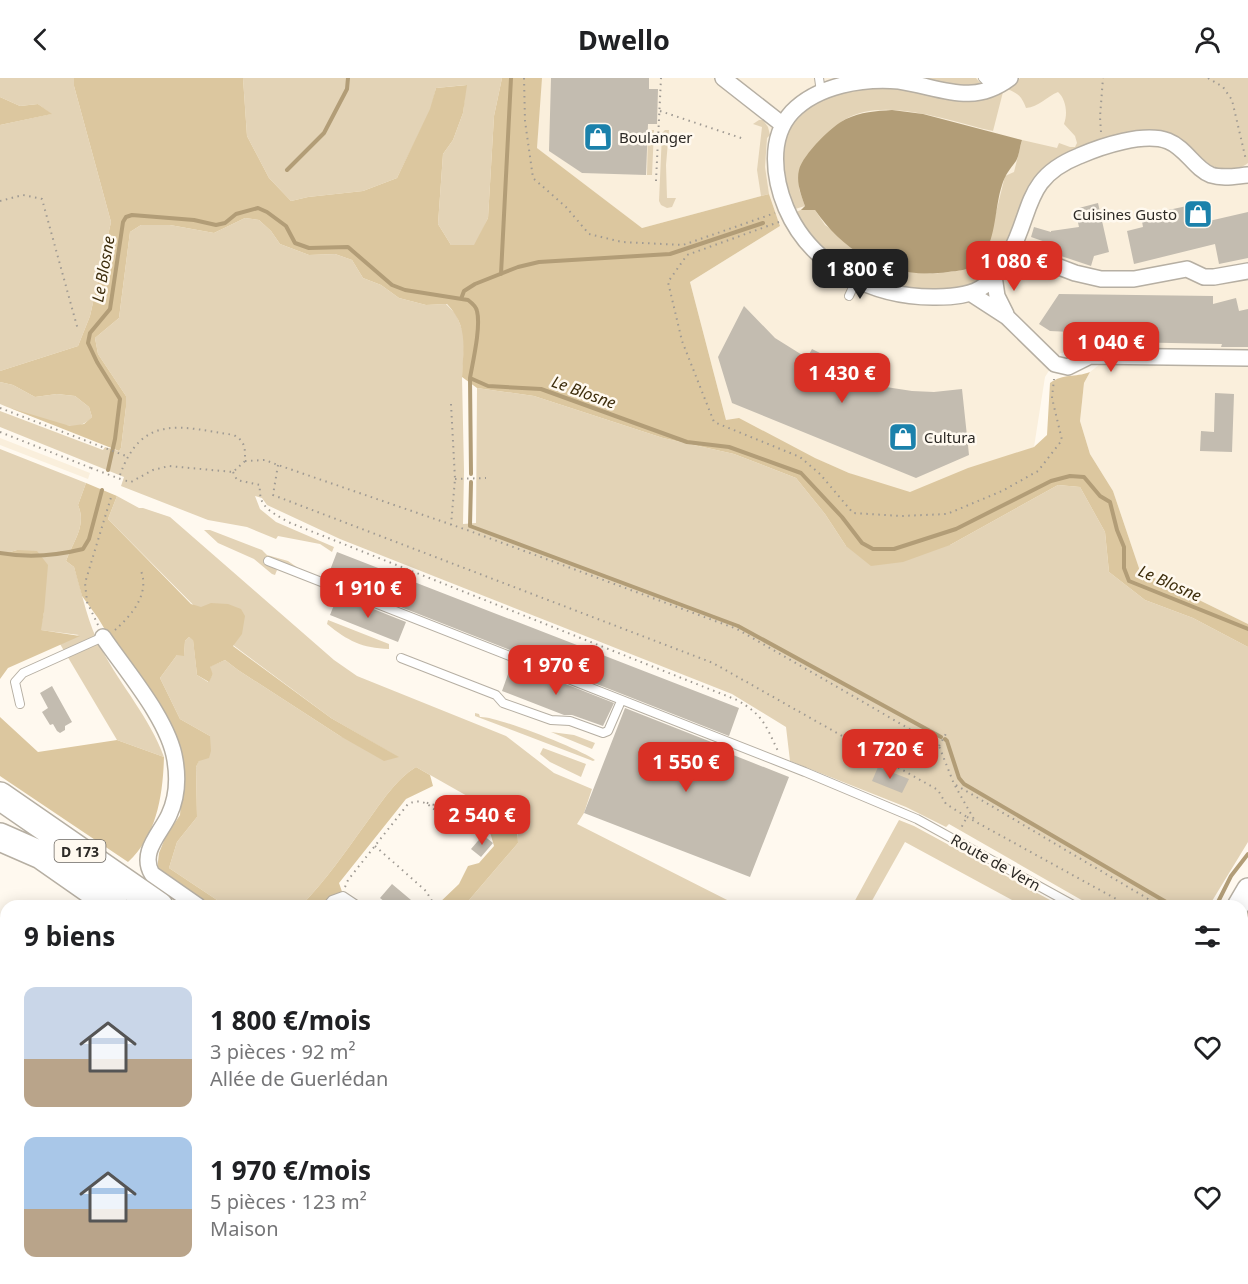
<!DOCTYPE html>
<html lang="fr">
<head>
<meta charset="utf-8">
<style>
	:root { --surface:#fff; --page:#f2f2f2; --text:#202124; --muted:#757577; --accent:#d93025 }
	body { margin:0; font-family:"Noto Sans",sans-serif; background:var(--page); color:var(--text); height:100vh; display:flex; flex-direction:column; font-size:22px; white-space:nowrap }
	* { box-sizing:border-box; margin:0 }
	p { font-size:20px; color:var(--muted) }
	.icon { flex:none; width:33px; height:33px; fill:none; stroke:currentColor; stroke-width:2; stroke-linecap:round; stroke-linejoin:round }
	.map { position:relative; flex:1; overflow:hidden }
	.sheet { position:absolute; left:0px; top:822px; width:1248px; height:384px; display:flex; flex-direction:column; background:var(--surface); border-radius:18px 18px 0 0; box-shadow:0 3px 15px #0003 }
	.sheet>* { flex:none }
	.price { position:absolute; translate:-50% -51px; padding:0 14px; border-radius:12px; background:var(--accent); color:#fff; font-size:20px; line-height:39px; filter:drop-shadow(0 2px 3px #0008) }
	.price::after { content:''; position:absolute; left:50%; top:36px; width:18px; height:14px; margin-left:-9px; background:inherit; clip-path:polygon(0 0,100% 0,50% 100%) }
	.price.on { background:#222; color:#fff }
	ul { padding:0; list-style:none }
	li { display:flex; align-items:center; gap:18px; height:150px; padding:0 24px }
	li span { display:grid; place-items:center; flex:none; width:168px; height:120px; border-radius:12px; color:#555 }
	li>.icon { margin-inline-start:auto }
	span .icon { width:72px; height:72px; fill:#fffc; stroke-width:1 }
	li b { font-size:26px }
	h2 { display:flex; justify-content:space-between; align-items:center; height:72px; padding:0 24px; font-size:26px }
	header { display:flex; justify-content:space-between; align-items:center; height:78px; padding:0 24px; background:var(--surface); font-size:27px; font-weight:700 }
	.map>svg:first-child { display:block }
	.built { fill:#faefdc }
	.green { fill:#e3d3b6 }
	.forest { fill:#dcc79f }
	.water { fill:#b29d77 }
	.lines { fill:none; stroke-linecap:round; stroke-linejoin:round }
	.stream { stroke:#b29d77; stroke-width:4 }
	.building { fill:#c3bcb0 }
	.lane-casing { stroke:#b6afa3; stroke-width:10 }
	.street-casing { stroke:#b6afa3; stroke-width:18 }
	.secondary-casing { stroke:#b6afa3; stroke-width:24 }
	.highway-casing { stroke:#b6afa3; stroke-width:30 }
	.path { stroke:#9f9a93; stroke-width:2; stroke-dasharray:1.5 4.5; stroke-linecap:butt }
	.lane { stroke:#fff; stroke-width:8 }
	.street { stroke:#fff; stroke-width:15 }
	.secondary { stroke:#fff; stroke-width:21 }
	.highway { stroke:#fff; stroke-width:27 }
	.path-bridge { stroke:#9f9a93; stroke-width:2; stroke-dasharray:1.5 4.5; stroke-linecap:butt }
	.labels { text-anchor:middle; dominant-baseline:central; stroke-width:5; stroke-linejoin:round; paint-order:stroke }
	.shield { fill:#fff9ef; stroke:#6b6762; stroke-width:1.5 }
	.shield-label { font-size:14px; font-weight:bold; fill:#2c2925 }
	.poi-label { font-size:15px; fill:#2c2925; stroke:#fff9ef; text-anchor:start }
	.street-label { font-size:15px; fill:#2c2925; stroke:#fff9ef }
	.water-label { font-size:16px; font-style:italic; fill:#3d2d0c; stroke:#fff9ef }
</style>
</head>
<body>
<header><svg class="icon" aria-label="back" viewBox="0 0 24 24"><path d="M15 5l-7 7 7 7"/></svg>Dwello<svg class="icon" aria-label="person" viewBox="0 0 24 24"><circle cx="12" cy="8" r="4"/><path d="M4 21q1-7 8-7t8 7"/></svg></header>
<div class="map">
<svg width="1248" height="1206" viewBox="0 0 1248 1206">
	<rect width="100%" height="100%" fill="#fff9ef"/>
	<path class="built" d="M539,0h709v276l-188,-1 -15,24 -11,70 -129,50 -179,-77 -36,-138 90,-56 -11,-32 -127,34 -105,-80z
		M1100,286l148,3v257l-108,-53 -27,-80 -23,-37 -10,-33 4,-38 6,-11z
		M0,360l90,35 -2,6 -88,-34z"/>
	<path class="green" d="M0,0h74v8l37,136 -21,94 -12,30 -78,25v-246l51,-11 -13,-10 -18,2 -20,-9z
		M243,0h259l-8,38 -6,102 -13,27h-24l-13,-21 5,-70 10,-14 10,-27 3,-28 -30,3 -5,21 -34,69 -34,13 -55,6 -17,4 -22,-23 -22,-42z
		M920,0h56l5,6 -18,4z
		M1020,0h228v85c-12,9 -23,8 -36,3l-40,-31 -17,-5 -21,2 -70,22 -19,15 -53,105 -27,15 -63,1 -41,-14 -35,-23 -17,-18 -15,-22 9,-4 12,1 10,15 59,41 46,8 28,-3 19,-8 10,-14 18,-73 9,-4 8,-32 35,8 2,-5 11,4h5l2,-4 -2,-7 -11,-12c4,-10 2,-25 -6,-32 -12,5 -19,15 -32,16 -4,-11 -8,-15 -19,-19z
		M885,7c15,3 31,5 46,9 30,8 42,11 72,-2l-10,39c-42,-9 -109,-36 -149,-11 -17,11 -34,42 -45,58v11l6,17 -13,4 -12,-47 6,-25 5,-13 20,-19 23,-13z
		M759,42h4l5,7 2,8 -3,3 -2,29 4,27 -8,2 -4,-26 5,-43 -9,-3z
		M648,52h6l-2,45h-5z
		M665,52h4l-3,35 1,33h9l-4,9 -5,1 -6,-3 -2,-4 3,-68z
		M245,140l14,2 12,11 9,13 29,11 26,-1 17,6 11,18 18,7 18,13 27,7 20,-1 10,10 9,23 -3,40 2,94 -1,53 13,-1 1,-135 57,8 129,42 71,16 62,24 29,36 21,32 104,-1 108,-60 22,2 25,45 4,40 36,28 48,18 55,29v195l-39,64h-117l-143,-82 -3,3 -40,-20 -116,-46 -4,-34 -54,-33 -392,-155 -73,-34 -5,-7 -7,-2 5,13 16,13 58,25 -2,5 -12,-8 -42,-8 -2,3 -29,-12 -39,-7 -87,-34 3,-9 -124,-50v-16l103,39 2,-3 14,4 2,-3 5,-41v-11l-28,-42 -3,-16 24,-20 11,-86 11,-7h29l44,8z
		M0,304l13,3 22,12 22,-3 18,2 14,11 3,10c-6,6 -12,10 -21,9 -14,0 -57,-16 -71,-22z
		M0,371l86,34 -8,22c9,21 -5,36 -12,56l8,6c9,28 13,56 28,83 19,36 48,68 62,107l-47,-17 -57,-96 19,-9 -39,-5 4,-18 -27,-62 -17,5z
		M117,418l22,12h4l27,9 164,143 23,16 149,60 48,37 38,16 -8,24 -7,11 162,82h-275l54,-63v-13l-5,-8 -97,-55c-20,12 -35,36 -49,55 -21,29 -41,58 -66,84h-75l-57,-38 8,-26 20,-25 -1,-50 14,-31 -30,-17 -20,-41 17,-23h7l1,-14 4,-4 4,2 4,36 11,7 5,-8 -4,-7 16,-7 13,10 102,66 58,21 -67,-39 -98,-73 -125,-126z
		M204,452h6l52,20 5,5 21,6 13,9 -34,-6 10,6 -2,5 -3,-1 -18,-15 -36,-16z
		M328,542l61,24v5c-27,-1 -41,-8 -62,-25z
		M475,635l4,1 1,3c14,-2 102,33 115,43l-2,1 -118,-45z
		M551,654l23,3 21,8 -3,6z
		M543,670l43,16 -5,13 -31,-15 -10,-8z
		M899,742l15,6 147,80h-38l-118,-64 -36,64h-17z
		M36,1200h57l-3,6h-54z
		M220,1200h52l1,6h-51z
		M387,1200h193l8,6h-200z"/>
	<path class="forest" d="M74,0h169l4,58 22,42 22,23 17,-4 55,-6 34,-13 33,-69 6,-21 31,-3 -4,28 -10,27 -10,14 -5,70 13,21h23l14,-27 6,-102 8,-38h40l-5,70 105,80 127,-34 11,32 -90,56 36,138 13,-2 76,40 34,15 61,19 58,-24 66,-21 13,-12 3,-52c14,-10 24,-5 40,-11l-6,11 -4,38 10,33 23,37 27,80 108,53v23l-55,-29 -48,-18 -36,-28 -4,-40 -25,-45 -22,-2 -108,60 -47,17 -32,4 -25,-20 -21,-32 -29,-36 -62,-24 -71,-16 -129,-42 -57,-8 -15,-11c1,-29 7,-50 -15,-73l-21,1 -27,-7 -18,-13 -18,-7 -11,-18 -17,-6 -26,1 -29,-11 -9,-13 -12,-11 -14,-2 -31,15 -44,-8h-29l-11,7 -11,86 -24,20 3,16 28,42v11l-5,41 -2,3 -109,-43 60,18 14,-2 8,-7 -3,-10 -14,-11 -18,-2 -22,3 -22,-12 -13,-3v-11l78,-25 12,-30 21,-94 -37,-136z
		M0,19l20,9 18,-2 14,10 -52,11z
		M86,405l31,13 -9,23 83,85 10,3 10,-4 17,1 13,5 4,7 -3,18 -9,12 98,72 68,39 -15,4 -44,-25 -102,-66 -13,-10 -15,7 3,7 -4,8 -12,-7 -4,-35 -4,-3 -4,4 -1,15 -7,-1 -17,23 20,41 30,17 1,15 -2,7 -10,3 -3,6 1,50 -20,25 -8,26 57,38h-19l-50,-36 2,-17 6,-15 15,-23 2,-29 -3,-33 -81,-135 -16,-22 -8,-29 -8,-6c7,-20 21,-35 12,-56z
		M17,472l20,1 11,14 -4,47 -3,18 39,6 -72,32 -8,11v-124z
		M0,639l38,35 79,-12 47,17c-1,37 -7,79 -36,105l-128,-86z
		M416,689l14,8 3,11 -27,13 -67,84 8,23h-46c25,-26 45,-55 66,-84 14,-19 29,-43 49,-55z
		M497,735c16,9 21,11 21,30l-54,63h-28l23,-22 9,-18 11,-3 15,-17 -7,-24z
		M176,1200h44l2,6h-44z"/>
	<path class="water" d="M892,32l31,4 99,26c-2,6 -3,16 -6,21 -6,8 -11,14 -14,24 -8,24 -5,58 -24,77 -7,8 -21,9 -30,10 -55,8 -102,-17 -133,-62h-14l4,-4c-4,-11 -9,-24 -6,-36 4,-16 34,-45 47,-51 15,-7 30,-8 46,-9z"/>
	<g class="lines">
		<path class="stream" d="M287,92l37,-37 23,-44 1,-11
			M501,196l10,-196
			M461,221l3,-8 11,-7 43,-17 21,-5 131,-8 93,-31
			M470,300l1,96
			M108,392l7,-31 5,-40 -23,-37 -9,-19 2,-10 20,-24 13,-87 3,-5 6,-2 62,5 22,5 9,-2 11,-9 22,-6 9,4 19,14 9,17 14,5 39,-1 44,38 13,5 63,10c4,3 8,6 9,11 4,16 -4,50 -7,67l18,8 53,3 146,53 42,5 72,26 41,44 20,26 11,6h21l62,-20 95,-48 19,-5 14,1 16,19 10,6 7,28 7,17v21l5,13 119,48
			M471,404l-1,44 268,100 203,111
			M0,475c29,5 55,3 83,-4l6,-10 13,-49
			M945,661l2,2 12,37 5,6 209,122
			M1216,828l15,-30 17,-22
			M1242,846l6,-11"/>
	</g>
	<path class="building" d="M551,0h98v11h9l-1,35h-9l-2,51 -64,-2 -33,-22z
		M1205,124l4,19 39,-9v46l-29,6 -4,-20 -81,20 -7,-33 16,-4 -2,-11z
		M1098,125l11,49 -15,4 -3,10 -36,-12 2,-8 -26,-9 3,-10 17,5v-1l28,-4 -4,-18z
		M1059,216l154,2v8l23,-6 3,13 9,-2v38h-27l1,-3 -151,-3v-9l-21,-1 -11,-7z
		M744,228l31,32 32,20 5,-9 14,7 -4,10 25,11 26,8 39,6 22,1 28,-3 7,66 -53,23 -184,-75 -14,-46z
		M1215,315l19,1 -2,58 -32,-1 1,-20 13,1z
		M337,474l402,156 -10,28 -402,-158z
		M338,517l68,27 -8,20 -68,-27z
		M512,585l102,40 -11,23 -31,-11h-8l-62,-24z
		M52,608l20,36 -7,4v4l-5,3 -3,-2 -4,-7 -3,1 -8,-13 6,-4 -8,-15z
		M625,630l99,39 -1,4 66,26 -39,100 -166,-64z
		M878,689l31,12 -7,14 -30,-12z
		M483,757l10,8 -12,14 -10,-8z
		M392,806l19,16 -5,6h-16l-10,-8z"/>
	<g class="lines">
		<g class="lane-casing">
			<path id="lane" d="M819,0l2,14
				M983,0l4,4 9,-1
				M849,218l7,-15
				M268,483l537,211 112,47 158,87
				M401,580l95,37 7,8 48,17 19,1 33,12 5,-2 13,-30
				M20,626l-5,-22 8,-9 80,-36
				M327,828l5,-6 11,-4 15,10
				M1242,1197h6"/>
		</g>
		<g class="street-casing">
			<path id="street" d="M723,0l60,47
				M1010,0c-38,29 -70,9 -111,3 -36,-3 -81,4 -107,31 -24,26 -18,67 -6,96 25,59 88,90 150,89 16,0 35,-1 48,-11 5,-4 10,-9 14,-13 5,-5 8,-13 12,-20 23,-43 14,-75 69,-97 23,-10 65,-24 89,-15 18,7 27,28 43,34 12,4 25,1 37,0
				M1012,171l63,24 26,6h33l53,-10 17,8h10l34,-6
				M994,198l3,20 9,18
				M970,215l37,24 48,47 13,3 22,-11 158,2
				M103,559c23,34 66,83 72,123 3,18 2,38 -6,55 -8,18 -30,37 -17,59l46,32
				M374,1200v6
				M684,1200l7,6"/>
		</g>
		<g class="secondary-casing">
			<path id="secondary" d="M1238,828l10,-17
				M1063,1206l2,-6"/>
		</g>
		<g class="highway-casing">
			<path id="highway" d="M0,718l159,110
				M0,759l41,18 73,51
				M618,1200l7,6
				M647,1200l7,6"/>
		</g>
		<path class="path" d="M524,0l1,43 8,57 33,29 23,27 33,8 61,3 92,-32
			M1208,0l15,9 9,13 14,60
			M660,33l84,28
			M1101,54l-1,-15 3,-39
			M656,103l5,-103
			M0,123l23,-6 19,4 36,131
			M779,144l-92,33 -19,27 14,59 32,81 86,35 20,17 33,39 48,3 46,-2 55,-23 36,-20 24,-31 -10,-42 2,-19
			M451,326l4,75 -4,46
			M0,330l126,48
			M0,354l91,36
			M245,383l20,-1 13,5 189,65 270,99 202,117 15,38 21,37
			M278,387l-5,30 440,168 225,127 8,14 21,13 -7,13
			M233,394l4,8 23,5c-2,23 11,26 28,37l449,178c26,15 28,24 41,51
			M120,397c22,-62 61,-48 114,-40 12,7 11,14 11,26l-12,11 -64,-6 -16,4 -22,12 -8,-2
			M455,401l31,-1
			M98,547l-11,-23 -2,-19 27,-89
			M115,552c16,-14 35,-36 26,-59
			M939,668l8,-14
			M956,707l204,121
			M967,739l162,89
			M375,768l51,45 6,10
			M345,809l3,-7 60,-76c25,-12 34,24 55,29l6,-4 1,-11 -4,-4 -42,-12"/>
		<use href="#lane" class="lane"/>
		<use href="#street" class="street"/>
		<use href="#secondary" class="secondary"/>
		<use href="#highway" class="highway"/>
		<path class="path-bridge" d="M91,390l32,12"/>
	</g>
	<defs>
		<g id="shop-square" transform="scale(1.5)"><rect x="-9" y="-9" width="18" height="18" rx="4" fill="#1b81ab" stroke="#fff9ef"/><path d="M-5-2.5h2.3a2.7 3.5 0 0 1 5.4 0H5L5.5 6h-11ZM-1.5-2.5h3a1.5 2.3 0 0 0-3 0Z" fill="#fff"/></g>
	</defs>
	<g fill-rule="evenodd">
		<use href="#shop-square" x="598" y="59"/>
		<use href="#shop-square" x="1198" y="136"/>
		<use href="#shop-square" x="903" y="359"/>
	</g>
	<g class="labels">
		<rect class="shield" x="54.5" y="762" width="51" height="22" rx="4.5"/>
		<g class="shield-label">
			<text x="80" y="773">D 173</text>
		</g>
		<g class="poi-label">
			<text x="619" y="59">Boulanger</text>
			<text x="1177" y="136" text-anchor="end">Cuisines Gusto</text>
			<text x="924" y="359">Cultura</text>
		</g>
		<g class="street-label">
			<text transform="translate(996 784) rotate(29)">Route de Vern</text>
		</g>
		<g class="water-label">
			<text transform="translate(103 191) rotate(-80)">Le Blosne</text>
			<text transform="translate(584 314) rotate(20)">Le Blosne</text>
			<text transform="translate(1170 505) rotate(24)">Le Blosne</text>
		</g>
	</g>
</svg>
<b class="price" style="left:1014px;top:214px">1 080 €</b>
<b class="price on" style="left:860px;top:222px">1 800 €</b>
<b class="price" style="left:1111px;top:295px">1 040 €</b>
<b class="price" style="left:842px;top:326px">1 430 €</b>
<b class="price" style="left:368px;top:541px">1 910 €</b>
<b class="price" style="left:556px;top:618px">1 970 €</b>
<b class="price" style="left:890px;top:702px">1 720 €</b>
<b class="price" style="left:686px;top:715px">1 550 €</b>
<b class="price" style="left:482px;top:768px">2 540 €</b>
<section class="sheet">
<h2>9 biens<svg class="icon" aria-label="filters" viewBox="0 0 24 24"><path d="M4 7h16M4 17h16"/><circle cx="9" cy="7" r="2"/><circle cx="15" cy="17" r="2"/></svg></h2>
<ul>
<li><span style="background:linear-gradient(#c9d6e8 60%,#b9a48a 0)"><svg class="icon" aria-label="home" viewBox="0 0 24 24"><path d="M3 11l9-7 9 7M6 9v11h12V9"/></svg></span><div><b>1 800 €/mois</b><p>3 pièces · 92 m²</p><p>Allée de Guerlédan</p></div><svg class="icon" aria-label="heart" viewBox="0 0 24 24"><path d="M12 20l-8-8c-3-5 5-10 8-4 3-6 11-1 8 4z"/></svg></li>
<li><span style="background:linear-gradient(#a9c7e8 60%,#b9a48a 0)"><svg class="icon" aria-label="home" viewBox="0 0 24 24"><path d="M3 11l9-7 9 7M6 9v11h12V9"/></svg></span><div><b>1 970 €/mois</b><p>5 pièces · 123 m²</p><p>Maison</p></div><svg class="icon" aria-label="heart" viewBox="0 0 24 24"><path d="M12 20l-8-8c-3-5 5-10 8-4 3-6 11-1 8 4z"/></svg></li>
</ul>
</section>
</div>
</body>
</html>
